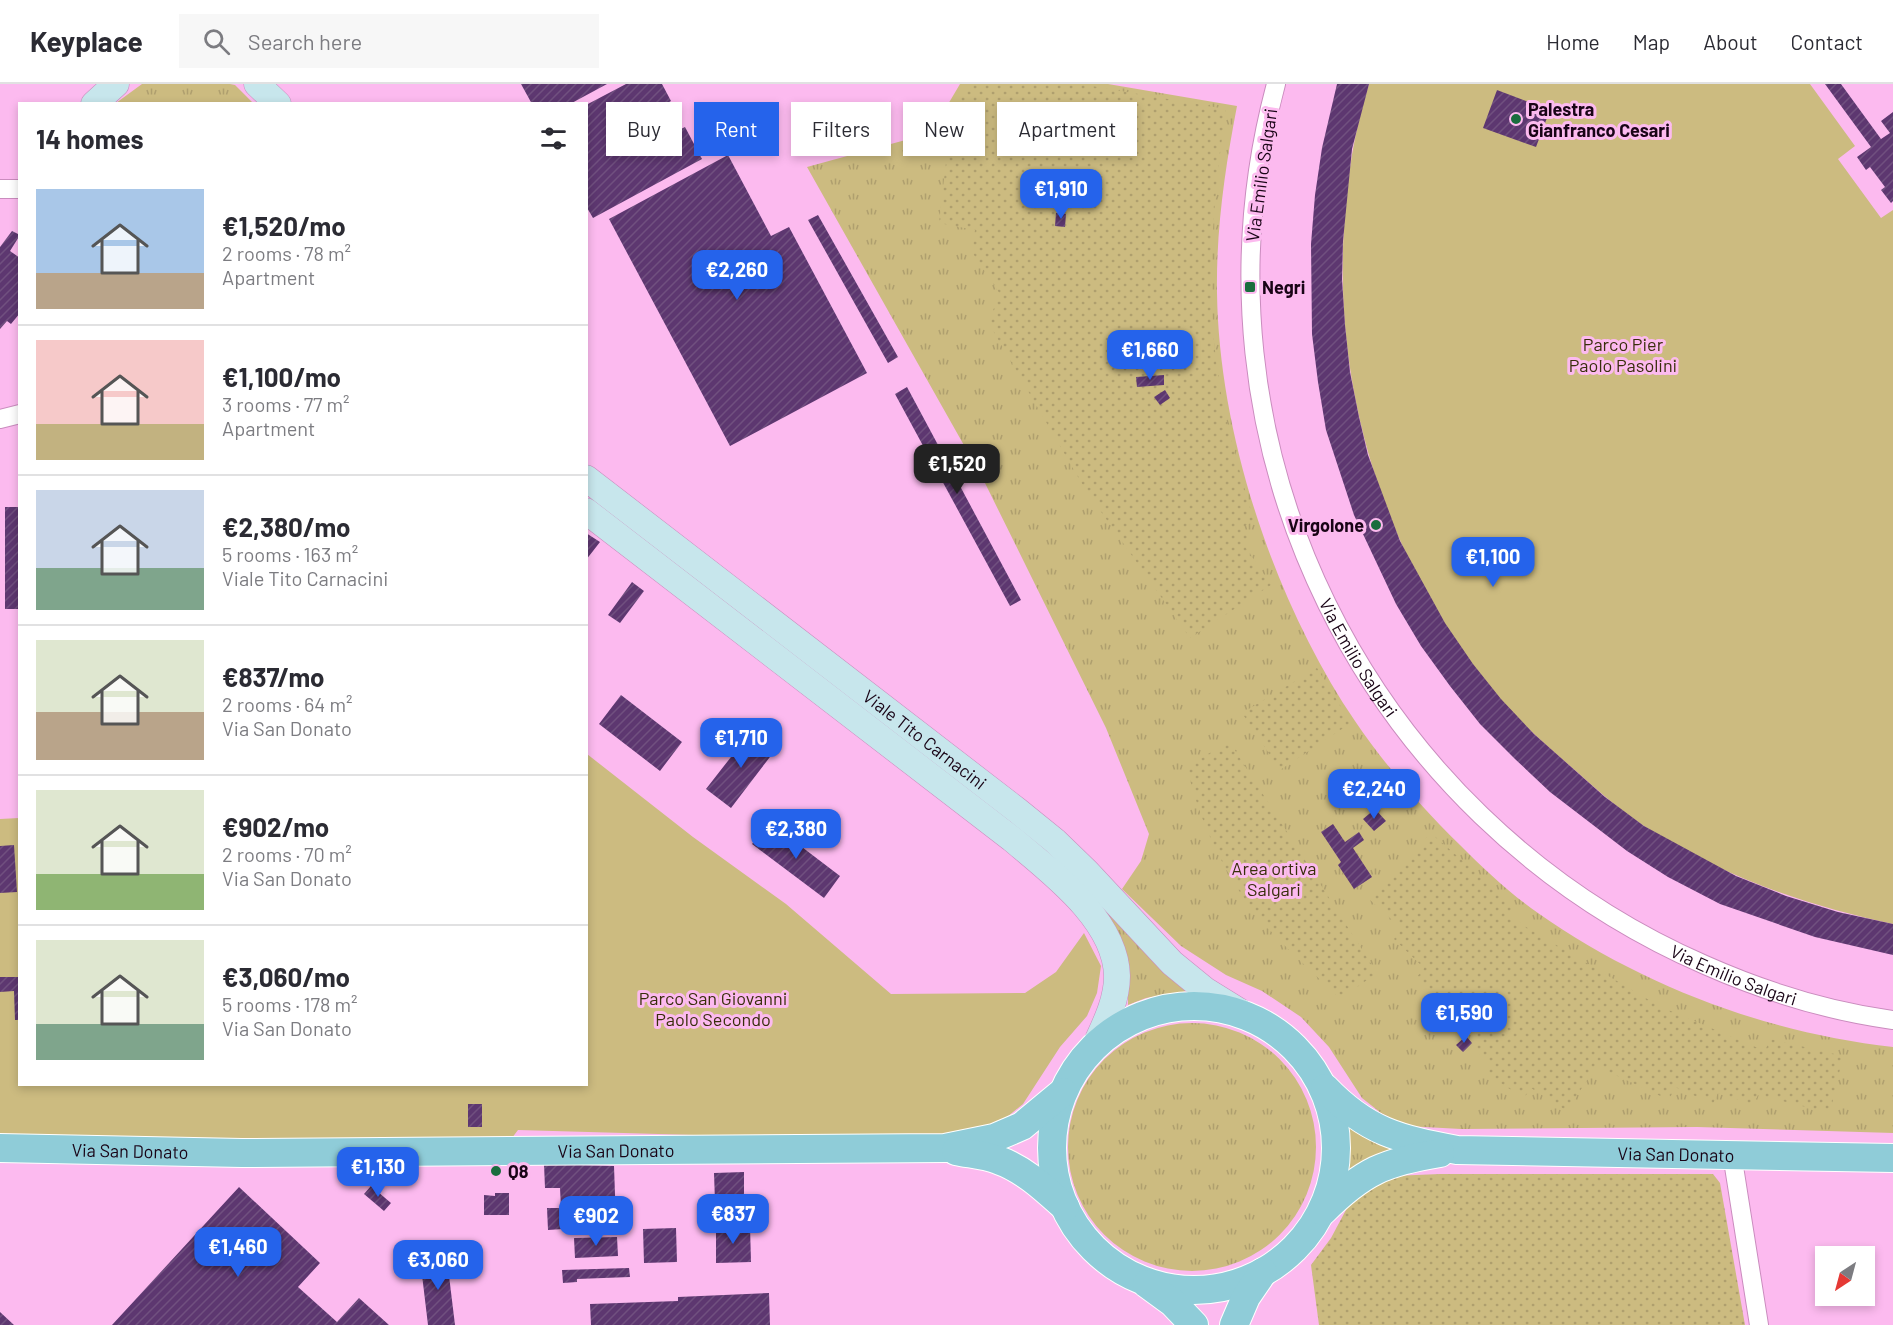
<!DOCTYPE html>
<html lang="en">
<head>
<meta charset="utf-8">
<style>
	:root { --surface:#fff; --page:#f7f7f7; --text:#2b2b33; --muted:#7c7c81; --line:#e1e1e2; --accent:#2563eb }
	body { margin:0; font-family:Barlow,sans-serif; background:var(--page); color:var(--text); height:100vh; display:flex; flex-direction:column; font-size:22px; white-space:nowrap }
	* { box-sizing:border-box; margin:0 }
	p { font-size:20px; color:var(--muted) }
	.icon { flex:none; width:33px; height:33px; fill:none; stroke:currentColor; stroke-width:2; stroke-linecap:round; stroke-linejoin:round }
	.map { position:relative; flex:1; overflow:hidden }
	.panel { position:absolute; left:18px; top:18px; width:570px; height:984px; display:flex; flex-direction:column; background:var(--surface); border-radius:0px; box-shadow:0 3px 9px #0003 }
	.panel>* { flex:none }
	.guide { position:absolute; left:606px; top:18px; width:570px; height:54px; display:flex; gap:12px }
	.needle { width:39px; rotate:216deg }
	.buttons { position:absolute; left:1815px; top:1162px; display:grid; gap:12px }
	.buttons a { display:grid; place-items:center; width:60px; height:60px; border-radius:0px; background:var(--surface); box-shadow:0 3px 9px #0003; font-size:30px }
	.price { position:absolute; translate:-50% -51px; padding:0 14px; border-radius:12px; background:var(--accent); color:#fff; font-size:20px; line-height:39px; filter:drop-shadow(0 2px 3px #0008) }
	.price::after { content:''; position:absolute; left:50%; top:36px; width:18px; height:14px; margin-left:-9px; background:inherit; clip-path:polygon(0 0,100% 0,50% 100%) }
	.price.on { background:#222; color:#fff }
	ul { padding:0; list-style:none }
	li { display:flex; align-items:center; gap:18px; height:150px; padding:0 18px }
	li+li { border-top:2px solid var(--line) }
	li span { display:grid; place-items:center; flex:none; width:168px; height:120px; border-radius:0px; color:#555 }
	li>.icon { margin-inline-start:auto }
	span .icon { width:72px; height:72px; fill:#fffc; stroke-width:1 }
	li b { font-size:26px }
	h2 { display:flex; justify-content:space-between; align-items:center; height:72px; padding:0 18px; font-size:26px }
	.pill { padding:0 21px; border-radius:0px; background:var(--surface); box-shadow:0 3px 9px #0003; font-size:21px; line-height:54px }
	.pill.on { background:var(--accent); color:#fff }
	header { display:flex; align-items:center; gap:36px; box-sizing:border-box; height:84px; padding:0 30px; background:var(--surface); border-bottom:2px solid var(--line) }
	header strong { font-size:28px }
	nav { display:flex; gap:33px; margin-inline-start:auto; font-size:21px }
	.search { width:420px; height:54px; background:var(--page); display:flex; align-items:center; gap:15px; box-sizing:border-box; padding:0 21px; border-radius:0px; color:var(--muted); font-size:22px }
	.map>svg:first-child { display:block }
	.grass { fill:url(#grass-tufts) }
	.park { fill:#ccbb80 }
	.garden { fill:url(#garden-dots) }
	.building { fill:url(#building-hatch); fill-rule:evenodd }
	.lines { fill:none; stroke-linecap:round; stroke-linejoin:round }
	.street-casing { stroke:#ca8cbe; stroke-width:20 }
	.secondary-casing { stroke:#ca8cbe; stroke-width:27 }
	.primary-casing { stroke:#fff; stroke-width:30 }
	.street { stroke:#fff; stroke-width:18 }
	.secondary { stroke:#c7e6ec; stroke-width:26 }
	.primary { stroke:#8fccd8; stroke-width:28 }
	.poi-dot { fill:#1a6d3e; stroke:#fcbaef; stroke-width:2 }
	.labels { text-anchor:middle; dominant-baseline:central; stroke-width:6; stroke-linejoin:round; paint-order:stroke }
	.poi-label { font-size:18px; font-weight:bold; fill:#190416; stroke:#fcbaef; text-anchor:start }
	.street-label { font-size:18px; fill:#190416; stroke:#fcbaef }
	.park-label { font-size:18px; fill:#382e0a; stroke:#fcbaef }
</style>
</head>
<body>
<header>
<strong>Keyplace</strong>
<div class="search"><svg class="icon" aria-label="search" viewBox="0 0 24 24"><circle cx="10" cy="10" r="6"/><path d="M15 15l6 6"/></svg>Search here</div>
<nav><a>Home</a><a>Map</a><a>About</a><a>Contact</a></nav>
</header>
<div class="map">
<svg width="1893" height="1241" viewBox="0 0 1893 1241">
	<defs>
		<pattern id="grass-tufts" width="24" height="20" patternUnits="userSpaceOnUse" patternTransform="scale(1.5)"><rect width="24" height="20" fill="#ccbb80"/><path d="M3 7l-1-3M5 7V3M7 7l1-3M15 17l-1-3M17 17v-4M19 17l1-3" fill="none" stroke="#af9f6e"/></pattern>
		<pattern id="garden-dots" width="8" height="8" patternUnits="userSpaceOnUse" patternTransform="scale(1.5)"><rect width="8" height="8" fill="#ccbb80"/><path d="M2 2h.1M6 6h.1" fill="none" stroke="#af9f6e" stroke-width="1.8" stroke-linecap="round"/></pattern>
		<pattern id="building-hatch" width="6" height="6" patternUnits="userSpaceOnUse" patternTransform="scale(1.5)"><rect width="6" height="6" fill="#5d3770"/><path d="M-1 1l2-2M0 6l6-6M5 7l2-2" fill="none" stroke="#70507f"/></pattern>
	</defs>
	<rect width="100%" height="100%" fill="#fcbaef"/>
	<path class="grass" d="M142,0h88l5,1 18,18h-137z
		M960,0h148l129,22c-12,62 -21,124 -20,187 2,143 58,310 138,428 30,44 66,86 105,124 24,24 49,48 78,68 104,73 229,120 355,134v86l-196,-6 -236,2 -55,-3 -25,-13 -19,-15 -33,-51 -28,-30 -39,-26 -36,-16 -45,-29 -59,-57 19,-28 8,-27 -43,-106 -123,-249 -176,-312 124,-34z
		M661,464l360,280 40,34 127,129 -42,7 -18,7v-24l-30,-72 -442,-355z
		M1068 1063a124 124 0 1 1 248 0a124 124 0 1 1-248 0Z
		M1343,1037l57,29 -55,27 4,-27z"/>
	<path class="park" d="M1369,0h441l45,62 -17,13 43,59 12,-8v714c-89,-19 -172,-48 -249,-98 -27,-18 -50,-39 -74,-60 -24,-21 -48,-42 -69,-66 -112,-129 -168,-303 -157,-473 3,-49 10,-96 25,-143z
		M587,670l106,83 93,67 105,90 134,-1 31,-21 28,-39 17,33 -4,27 -10,23 -27,31 -37,57 -16,13 -27,17 -178,4 -284,-8 -12,16 -506,9v-336l19,-1 1,266h566z"/>
	<path class="garden" d="M970,0h110l146,25c-12,83 -20,169 -10,251 6,55 23,108 38,161l-11,6 9,12 -8,6 27,40 -81,53 -105,-149 -97,-167 12,-28 -28,-42 3,-22 -36,-7 13,-113z
		M1317,584l34,55 -71,47 -38,-57z
		M1229,657l148,232 -37,26c-32,-32 -70,-63 -96,-101 -26,-38 -47,-85 -57,-131z
		M1431,749l83,73 -6,7 18,14 133,79 106,45 5,-12 73,17 -13,57 -72,-18 -5,10 -35,-12 -5,11 -38,-17 -6,13 -73,-34 -29,45 -36,-23 -7,10 -38,-24 6,-10 -18,-13 6,-11 -18,-11 6,-11 -34,-25 -17,-16 7,-9 -30,-29 8,-10 -33,-30z
		M1440,1090h273l7,9 25,142h-426l-8,-60 20,-27 16,-30 15,-18 30,-14z"/>
	<path class="building" d="M521,0h86l-37,20h-38z
		M626,0h36l9,17 -16,9 14,25 16,-8 17,32 -109,59 -7,-12v-101zM627,35l11,20 -19,9 -10,-19z
		M1337,0h32l-17,65 -9,92 -1,38 3,46 5,47 9,45 9,38 32,86 45,82 28,41 28,35 33,35 71,63 39,29 92,50 50,20 52,16 55,12v31l-78,-18 -95,-33 -52,-27 -41,-26 -77,-59 -35,-33 -35,-35 -30,-38 -29,-40 -25,-42 -42,-89 -28,-85 -8,-48 -6,-48 -1,-90 4,-49 7,-47z
		M1825,0h16l40,55 9,-6 -9,-12 12,-9v89l-2,2 -10,-13 4,-3 -15,-20 -4,3 -9,-13 14,-10z
		M1497,6l53,20 -14,37 -53,-19z
		M728,71l43,81 18,-9 78,146 -137,73 -121,-227z
		M1056,129l10,1 -1,13 -10,-1z
		M818,131l80,142 -10,6 -80,-143z
		M12,147l8,4 -10,16 10,7v55l-9,11 -4,-3 -7,8v-82z
		M1164,291v10l-27,2 -1,-10z
		M907,303l114,213 -11,6 -115,-212z
		M1165,306l5,8 -10,7 -6,-8z
		M5,423h15v102h-15z
		M586,449l14,9 -14,18z
		M632,498l12,9 -24,32 -12,-8z
		M621,611l61,47 -22,29 -61,-47z
		M752,646l24,19 -45,59 -25,-19z
		M1375,725l11,12 -12,10 -11,-12z
		M769,738l71,54 -16,22 -72,-54z
		M1333,740l12,18 14,-10 5,8 -11,8 19,29 -18,12 -16,-24 3,-3 -20,-30z
		M14,761l3,47 -17,1v-47z
		M0,893h20v43h-5l-1,-29 -14,1z
		M1466,952l6,7 -9,9 -7,-7z
		M468,1020h14v23h-14z
		M544,1080l70,2 2,57 -37,1v-3l-17,1 1,7 -15,1 -1,-22h14l-1,-20h-15z
		M744,1088v29l-29,1 -1,-29z
		M371,1102l20,17 -7,8 -20,-17z
		M239,1103l81,76 -22,24 39,35 22,-24 30,27h-277z
		M495,1109h14v22h-25v-20l11,1z
		M750,1142l1,36 -35,1v-36z
		M676,1144l1,34 -33,1 -1,-34z
		M617,1153l1,19 -43,2 -1,-20z
		M446,1167l9,74h-27l-8,-67h22z
		M629,1184l1,9 -53,2v3l-14,1 -1,-13z
		M769,1209l1,32h-179l-1,-21 88,-3v-4z
		M0,1228l14,13h-14z"/>
	<g class="lines">
		<g class="street-casing">
			<g id="street">
				<path id="s1" d="M1276,0c-97,360 90,733 429,881 61,27 122,46 188,55"/>
				<path d="M0,105h20"/>
				<path d="M0,335l20,-5"/>
				<path d="M1732,1070l27,171"/>
			</g>
		</g>
		<g class="secondary-casing">
			<g id="secondary">
				<path d="M257,0l21,20"/>
				<path d="M94,20l22,-20"/>
				<path id="s2" d="M586,394l432,333 37,30 32,31 85,91 33,27 42,26"/>
				<path d="M586,427l426,328c39,33 104,81 105,137 0,25 -12,48 -22,70"/>
			</g>
		</g>
		<g class="primary-casing">
			<g id="primary">
				<circle cx="1194" cy="1064" r="142"/>
				<path id="s3" d="M1325,1004c42,44 74,51 132,62l436,8"/>
				<path id="s4" d="M0,1064l242,5 703,-5 49,-10 28,-12 41,-34"/>
				<path d="M956,1067c14,3 29,4 42,9 26,9 47,29 67,47"/>
				<path d="M1323,1127c40,-40 62,-49 117,-58"/>
				<path d="M1147,1200l26,19 21,22"/>
				<path d="M1234,1241l12,-28 17,-25"/>
			</g>
		</g>
		<use href="#street" class="street"/>
		<use href="#secondary" class="secondary"/>
		<use href="#primary" class="primary"/>
	</g>
	<g class="poi-dot">
		<circle cx="1516" cy="35" r="6"/>
		<rect x="1244" y="197" width="12" height="12" rx="3"/>
		<circle cx="1376" cy="441" r="6"/>
		<circle cx="496" cy="1087" r="6"/>
	</g>
	<g class="labels">
		<g class="poi-label">
			<text x="1528" y="25">Palestra<tspan x="1528" dy="21">Gianfranco Cesari</tspan></text>
			<text x="1262" y="203">Negri</text>
			<text x="1364" y="441" text-anchor="end">Virgolone</text>
			<text x="508" y="1087">Q8</text>
		</g>
		<g class="street-label">
			<text transform="translate(1261 91) rotate(-82)">Via Emilio Salgari</text>
			<text stroke="none"><textPath href="#s1" startOffset="596">Via Emilio Salgari</textPath></text>
			<text stroke="none"><textPath href="#s2" startOffset="428">Viale Tito Carnacini</textPath></text>
			<text stroke="none"><textPath href="#s1" startOffset="1098">Via Emilio Salgari</textPath></text>
			<text stroke="none"><textPath href="#s4" startOffset="130">Via San Donato</textPath></text>
			<text stroke="none"><textPath href="#s4" startOffset="616">Via San Donato</textPath></text>
			<text stroke="none"><textPath href="#s3" startOffset="368">Via San Donato</textPath></text>
		</g>
		<g class="park-label">
			<text x="1623" y="260">Parco Pier<tspan x="1623" dy="21">Paolo Pasolini</tspan></text>
			<text x="1274" y="784">Area ortiva<tspan x="1274" dy="21">Salgari</tspan></text>
			<text x="713" y="914">Parco San Giovanni<tspan x="713" dy="21">Paolo Secondo</tspan></text>
		</g>
	</g>
</svg>
<div class="buttons">
<a><svg class="needle" viewBox="-14 -14 28 28"><path d="M0-13l5 13h-10z" fill="#e53935"/><path d="M0 13l5-13h-10z" fill="#7c7c81"/></svg></a>
</div>
<b class="price" style="left:1061px;top:136px">€1,910</b>
<b class="price" style="left:737px;top:217px">€2,260</b>
<b class="price" style="left:1150px;top:297px">€1,660</b>
<b class="price on" style="left:957px;top:411px">€1,520</b>
<b class="price" style="left:1493px;top:504px">€1,100</b>
<b class="price" style="left:741px;top:685px">€1,710</b>
<b class="price" style="left:1374px;top:736px">€2,240</b>
<b class="price" style="left:796px;top:776px">€2,380</b>
<b class="price" style="left:1464px;top:960px">€1,590</b>
<b class="price" style="left:378px;top:1114px">€1,130</b>
<b class="price" style="left:733px;top:1161px">€837</b>
<b class="price" style="left:596px;top:1163px">€902</b>
<b class="price" style="left:238px;top:1194px">€1,460</b>
<b class="price" style="left:438px;top:1207px">€3,060</b>
<div class="guide">
<a class="pill">Buy</a>
<a class="pill on">Rent</a>
<a class="pill">Filters</a>
<a class="pill">New</a>
<a class="pill">Apartment</a>
</div>
<section class="panel">
<h2>14 homes<svg class="icon" aria-label="filters" viewBox="0 0 24 24"><path d="M4 7h16M4 17h16"/><circle cx="9" cy="7" r="2"/><circle cx="15" cy="17" r="2"/></svg></h2>
<ul>
<li><span style="background:linear-gradient(#a9c7e8 70%,#b9a48a 0)"><svg class="icon" aria-label="home" viewBox="0 0 24 24"><path d="M3 11l9-7 9 7M6 9v11h12V9"/></svg></span><div><b>€1,520/mo</b><p>2 rooms · 78 m²</p><p>Apartment</p></div></li>
<li><span style="background:linear-gradient(#f6c9c9 70%,#c2b280 0)"><svg class="icon" aria-label="home" viewBox="0 0 24 24"><path d="M3 11l9-7 9 7M6 9v11h12V9"/></svg></span><div><b>€1,100/mo</b><p>3 rooms · 77 m²</p><p>Apartment</p></div></li>
<li><span style="background:linear-gradient(#c9d6e8 65%,#7fa58c 0)"><svg class="icon" aria-label="home" viewBox="0 0 24 24"><path d="M3 11l9-7 9 7M6 9v11h12V9"/></svg></span><div><b>€2,380/mo</b><p>5 rooms · 163 m²</p><p>Viale Tito Carnacini</p></div></li>
<li><span style="background:linear-gradient(#dfe7d0 60%,#b9a48a 0)"><svg class="icon" aria-label="home" viewBox="0 0 24 24"><path d="M3 11l9-7 9 7M6 9v11h12V9"/></svg></span><div><b>€837/mo</b><p>2 rooms · 64 m²</p><p>Via San Donato</p></div></li>
<li><span style="background:linear-gradient(#dfe7d0 70%,#8fb573 0)"><svg class="icon" aria-label="home" viewBox="0 0 24 24"><path d="M3 11l9-7 9 7M6 9v11h12V9"/></svg></span><div><b>€902/mo</b><p>2 rooms · 70 m²</p><p>Via San Donato</p></div></li>
<li><span style="background:linear-gradient(#dfe7d0 70%,#7fa58c 0)"><svg class="icon" aria-label="home" viewBox="0 0 24 24"><path d="M3 11l9-7 9 7M6 9v11h12V9"/></svg></span><div><b>€3,060/mo</b><p>5 rooms · 178 m²</p><p>Via San Donato</p></div></li>
</ul>
</section>
</div>
</body>
</html>
